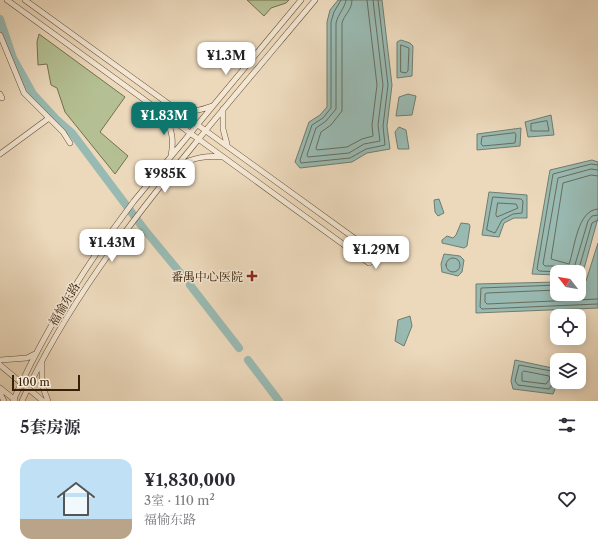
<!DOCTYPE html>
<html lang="zh">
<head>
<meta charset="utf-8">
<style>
	:root { --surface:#fff; --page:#f7f7f7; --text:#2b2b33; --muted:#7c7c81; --line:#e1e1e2; --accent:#0f766e }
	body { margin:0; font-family:"Libre Caslon Text","Noto Serif SC",serif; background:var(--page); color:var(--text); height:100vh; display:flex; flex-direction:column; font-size:15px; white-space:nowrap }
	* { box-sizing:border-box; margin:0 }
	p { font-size:13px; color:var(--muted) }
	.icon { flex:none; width:22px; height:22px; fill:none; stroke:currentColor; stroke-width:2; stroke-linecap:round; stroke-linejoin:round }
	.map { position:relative; height:401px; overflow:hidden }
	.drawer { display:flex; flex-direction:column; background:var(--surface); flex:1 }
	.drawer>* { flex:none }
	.needle { width:26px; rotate:301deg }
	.tools { position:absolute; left:550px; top:265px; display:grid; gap:8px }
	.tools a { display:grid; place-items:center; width:36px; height:36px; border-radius:8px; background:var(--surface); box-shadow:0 2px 10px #0003; font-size:20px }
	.scale { position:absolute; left:12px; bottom:10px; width:68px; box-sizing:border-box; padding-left:4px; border:2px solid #362007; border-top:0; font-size:11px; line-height:14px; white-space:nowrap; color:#362007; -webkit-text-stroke:3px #f3e6d3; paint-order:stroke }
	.price { position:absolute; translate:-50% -34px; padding:0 9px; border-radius:8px; background:#fff; color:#222; font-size:13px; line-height:26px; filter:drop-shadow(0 1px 2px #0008) }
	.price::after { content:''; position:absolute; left:50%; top:24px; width:12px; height:9px; margin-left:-6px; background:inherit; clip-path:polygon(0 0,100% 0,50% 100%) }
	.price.current { background:var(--accent); color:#fff }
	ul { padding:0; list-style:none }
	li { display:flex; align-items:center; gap:12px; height:100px; padding:0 20px }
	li+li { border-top:1px solid var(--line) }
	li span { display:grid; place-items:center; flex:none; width:112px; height:80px; border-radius:12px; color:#555 }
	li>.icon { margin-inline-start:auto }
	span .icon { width:48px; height:48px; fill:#fffc; stroke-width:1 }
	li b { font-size:17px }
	h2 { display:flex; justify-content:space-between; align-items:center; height:48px; padding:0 20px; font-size:17px }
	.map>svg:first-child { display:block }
	.green { fill:#b4c093; stroke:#75704d }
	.water { fill:#99bab2; stroke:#717c6e }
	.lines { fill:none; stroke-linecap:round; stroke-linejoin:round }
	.shore { stroke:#686d5c; stroke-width:1 }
	.river { stroke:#99bab2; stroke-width:8 }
	.minor-casing { stroke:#644e34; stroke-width:6 }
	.minor { stroke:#f3e6d3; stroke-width:5 }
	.poi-dot { fill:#8f2418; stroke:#f3e6d3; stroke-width:1.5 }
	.labels { text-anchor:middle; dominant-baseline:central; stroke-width:3; stroke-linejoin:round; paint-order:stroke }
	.poi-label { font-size:12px; fill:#362007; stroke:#f3e6d3; text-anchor:end }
	.street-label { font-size:12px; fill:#362007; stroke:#f3e6d3 }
</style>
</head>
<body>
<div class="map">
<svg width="598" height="401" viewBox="0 0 598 401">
	<rect width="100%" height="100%" fill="#ecd9bc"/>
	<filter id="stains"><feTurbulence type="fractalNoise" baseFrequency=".005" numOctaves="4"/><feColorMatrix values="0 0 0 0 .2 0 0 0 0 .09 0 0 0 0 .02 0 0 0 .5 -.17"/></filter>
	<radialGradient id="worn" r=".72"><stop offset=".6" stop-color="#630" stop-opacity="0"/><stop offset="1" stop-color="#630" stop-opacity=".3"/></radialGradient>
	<path class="green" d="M247,0h42l-3,3 -15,5 -7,8z
		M39,34l86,63 -25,35 28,24 -13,18 -50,-62 -8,-24 -6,-3 -4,-21 -9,1 -1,-23z"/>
	<path class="water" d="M338,0h44l10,85 -5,41 3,23 -23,4 -15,9 -52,6 -5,-6 14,-40 11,-7 7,-8v-85l3,-12z
		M401,40l9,3 3,3 -1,30 -15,2v-36z
		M408,94l8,2 -4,19 -16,1 3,-19z
		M551,115l3,20 -26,2 -3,-15z
		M399,127l7,3 3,19h-11l-3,-17z
		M521,128l-1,18 -43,4v-16z
		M592,160l6,2v56l-16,58h-3v-4h-22v3l-25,-1 18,-104z
		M489,192l38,3v23h-13l-10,5 -5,14 -17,-2z
		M439,199l5,14 -6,3 -3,-4 -1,-12z
		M461,223l8,1 1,2 -3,20 -3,2 -22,-5v-3l5,-4 6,2 3,-3z
		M598,243v65l-122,5v-29l81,-2v12h22v-13h7z
		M444,254l16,2 4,4 -2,12 -4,4 -16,-4 -1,-8z
		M410,316l2,10 -8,20 -9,-5 3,-21z
		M515,360l42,9v13h1l-5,12 -40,-5 -2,-8z"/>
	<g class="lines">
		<path class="shore" d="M341,0l-7,12 -3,10v86l-8,10 -11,7 -12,35 1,3 49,-5 16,-9 19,-4 -2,-19 5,-41 -10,-85
			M346,0c-1,8 -8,14 -10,23v86l-10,12 -10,7 -9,27 1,2 41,-4 15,-9 16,-3 -2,-16 5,-40 -10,-85
			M352,0c0,10 -8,15 -10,23v88l-11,14 -10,7 -5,16 1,2 30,-3 15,-8 11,-3 -1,-11 5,-40 -10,-85
			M401,45l8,3 -1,23 -2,2 -5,-1z
			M547,121l2,10h-18v-7z
			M515,133l1,2 -1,8 -32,3 -2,-2 1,-7z
			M598,176l-7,-1 -28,8 -12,76 18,5c6,-16 8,-54 29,-55
			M493,197l28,2 2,2 -1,12 -9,1 -11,6 -7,13 -8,-3z
			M498,203l18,1 2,4 -21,9 -1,-2z
			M446 265a7 7 0 1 1 14 0a7 7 0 1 1-14 0Z
			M559,272l-20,-1 -2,-2 16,-95 38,-10 7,1
			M565,272l-6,-6h-14l-2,-2 15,-86 33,-9 7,1
			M571,272l3,-4 14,-47 4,-5 6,-1
			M578,272l14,-49 6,-3
			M557,285l-76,3 -1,19 2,2 116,-5
			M557,290l-70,3 -2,1v8l2,2 111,-5
			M524,371l25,5 1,3 -4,5 -24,-3v-8z
			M557,372l-38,-7 -4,16 3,4 31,4 8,-11"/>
		<path class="river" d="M0,19l13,39 20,36 23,25 16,14 72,96 38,46
			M190,285l49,63
			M248,360l31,41"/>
		<g class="minor-casing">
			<path id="minor" d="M7,0l362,263 5,-3 1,-3 -3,-6 -347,-251
				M0,35l24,58 39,39 7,11
				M0,94l2,4
				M179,109c12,4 22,1 33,-3
				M223,109v20l4,15
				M165,116c7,14 9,24 6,40
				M0,154l49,-36
				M179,165c15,-7 27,-10 44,-8
				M0,360l27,-2 8,-4
				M42,363v22l6,16
				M0,365l43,36
				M0,388l15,12
				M0,393l4,8
				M13,401c32,-71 74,-138 121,-200l167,-201
				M22,401c43,-94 106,-176 171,-255 40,-49 81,-97 122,-146"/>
		</g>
		<use href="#minor" class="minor"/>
	</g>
	<path class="poi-dot" d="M250 270h4v4h4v4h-4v4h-4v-4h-4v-4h4z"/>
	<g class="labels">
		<g class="poi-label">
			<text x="243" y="276">番禺中心医院</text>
		</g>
		<g class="street-label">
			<text transform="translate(64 304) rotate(-59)">福愉东路</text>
		</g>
	</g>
	<rect width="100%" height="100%" filter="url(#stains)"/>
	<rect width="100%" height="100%" fill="url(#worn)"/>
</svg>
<div class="tools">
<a><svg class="needle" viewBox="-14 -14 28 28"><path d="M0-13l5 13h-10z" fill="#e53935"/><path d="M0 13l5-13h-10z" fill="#7c7c81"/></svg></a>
<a><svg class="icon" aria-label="locate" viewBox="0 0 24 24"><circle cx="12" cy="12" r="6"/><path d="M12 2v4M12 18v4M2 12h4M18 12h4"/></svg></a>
<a><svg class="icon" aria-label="layers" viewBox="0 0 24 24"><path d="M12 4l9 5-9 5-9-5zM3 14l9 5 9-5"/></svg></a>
</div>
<div class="scale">100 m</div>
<b class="price" style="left:226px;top:76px">¥1.3M</b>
<b class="price current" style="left:164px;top:136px">¥1.83M</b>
<b class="price" style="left:165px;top:194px">¥985K</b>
<b class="price" style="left:112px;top:263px">¥1.43M</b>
<b class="price" style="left:376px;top:270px">¥1.29M</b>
</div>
<section class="drawer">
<h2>5套房源<svg class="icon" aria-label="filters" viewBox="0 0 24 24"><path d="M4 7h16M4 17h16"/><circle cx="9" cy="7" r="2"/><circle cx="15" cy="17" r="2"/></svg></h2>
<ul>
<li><span style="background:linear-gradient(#bfe0f5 75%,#b9a48a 0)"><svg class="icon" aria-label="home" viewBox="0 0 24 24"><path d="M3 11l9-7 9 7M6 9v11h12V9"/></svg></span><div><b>¥1,830,000</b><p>3室 · 110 m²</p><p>福愉东路</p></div><svg class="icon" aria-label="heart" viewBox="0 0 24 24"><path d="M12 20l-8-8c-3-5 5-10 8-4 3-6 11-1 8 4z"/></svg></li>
</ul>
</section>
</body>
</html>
